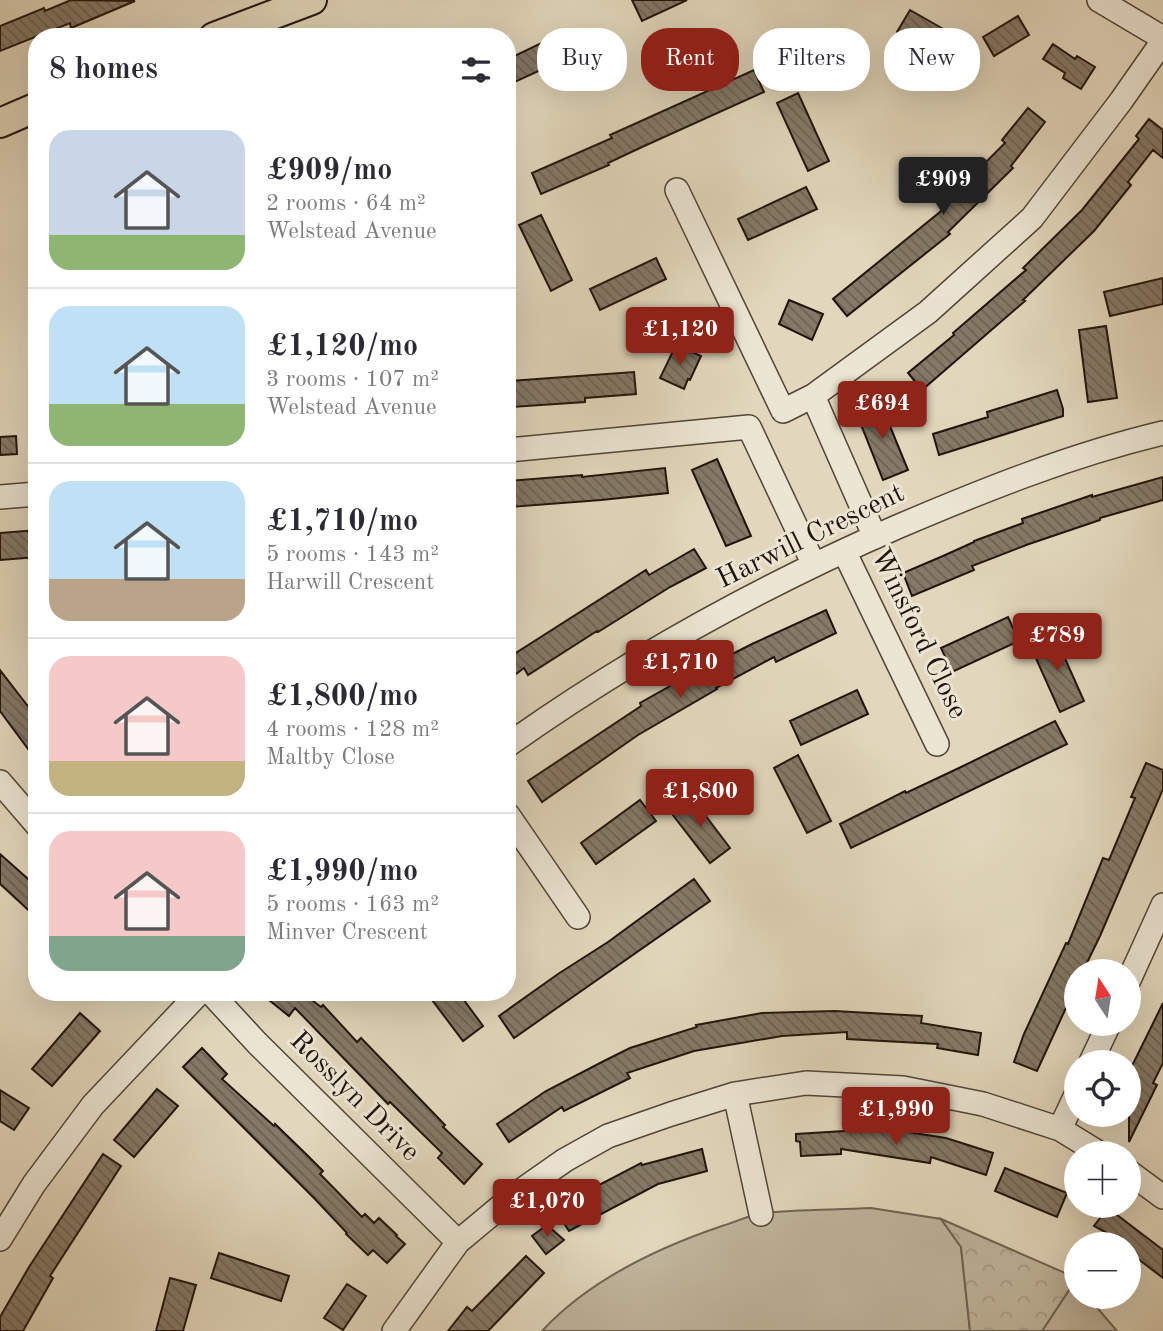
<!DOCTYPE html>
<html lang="en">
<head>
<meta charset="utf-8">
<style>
	:root { --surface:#fff; --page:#f2f2f3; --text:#2b2b33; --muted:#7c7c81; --line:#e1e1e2; --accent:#8f2418 }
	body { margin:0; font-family:"Old Standard TT",serif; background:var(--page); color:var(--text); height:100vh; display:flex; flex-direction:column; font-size:26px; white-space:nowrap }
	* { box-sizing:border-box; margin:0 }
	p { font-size:23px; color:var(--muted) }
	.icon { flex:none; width:38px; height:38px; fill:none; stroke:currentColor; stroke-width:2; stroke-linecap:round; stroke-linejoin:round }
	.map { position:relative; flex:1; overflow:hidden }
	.drawer { position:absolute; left:28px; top:28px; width:488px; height:973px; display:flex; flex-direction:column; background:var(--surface); border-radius:28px; box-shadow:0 7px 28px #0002 }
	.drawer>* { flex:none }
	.banner { position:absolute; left:537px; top:28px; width:520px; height:63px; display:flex; gap:14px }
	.needle { width:46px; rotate:348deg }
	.tools { position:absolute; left:1064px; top:959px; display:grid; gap:14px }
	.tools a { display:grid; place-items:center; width:77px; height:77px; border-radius:50%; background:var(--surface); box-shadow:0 7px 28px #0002; font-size:35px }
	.price { position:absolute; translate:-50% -60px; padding:0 16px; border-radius:7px; background:var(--accent); color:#fff; font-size:23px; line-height:46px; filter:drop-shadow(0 2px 4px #0008) }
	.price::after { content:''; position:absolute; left:50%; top:42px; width:21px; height:16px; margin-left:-10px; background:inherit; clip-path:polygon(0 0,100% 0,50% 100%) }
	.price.selected { background:#222; color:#fff }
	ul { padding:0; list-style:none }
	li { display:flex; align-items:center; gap:21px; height:175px; padding:0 21px }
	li+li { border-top:2px solid var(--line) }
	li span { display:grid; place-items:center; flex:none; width:196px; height:140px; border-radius:21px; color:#555 }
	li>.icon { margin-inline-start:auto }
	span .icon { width:84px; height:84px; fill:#fffc; stroke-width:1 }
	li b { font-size:30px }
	h2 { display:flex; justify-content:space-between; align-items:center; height:84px; padding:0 21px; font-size:30px }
	.chip { padding:0 24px; border-radius:28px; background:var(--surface); box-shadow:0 7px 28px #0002; font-size:24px; line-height:63px }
	.chip.selected { background:var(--accent); color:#fff }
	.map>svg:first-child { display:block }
	.grass { fill:#c1b69e; stroke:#706554; stroke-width:2 }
	.forest { fill:url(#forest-crowns); stroke:#706554; stroke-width:2 }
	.building { fill:url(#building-back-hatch); stroke:#20140a; stroke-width:2 }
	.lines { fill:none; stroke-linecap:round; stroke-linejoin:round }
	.minor-casing { stroke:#504536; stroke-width:26 }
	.major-casing { stroke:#20140a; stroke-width:32 }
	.minor { stroke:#ece5d3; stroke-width:23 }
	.major { stroke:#e2d7bc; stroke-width:28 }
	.labels { text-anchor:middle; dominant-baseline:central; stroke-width:6; stroke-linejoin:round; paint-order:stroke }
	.street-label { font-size:28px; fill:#20140a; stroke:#ece5d3 }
</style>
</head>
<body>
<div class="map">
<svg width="1163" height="1331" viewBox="0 0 1163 1331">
	<defs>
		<pattern id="forest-crowns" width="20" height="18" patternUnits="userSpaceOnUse" patternTransform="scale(1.75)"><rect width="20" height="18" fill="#c1b69e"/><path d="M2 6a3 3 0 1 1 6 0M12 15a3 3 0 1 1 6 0" fill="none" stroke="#a69c87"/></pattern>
		<pattern id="building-back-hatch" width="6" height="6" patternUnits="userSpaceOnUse" patternTransform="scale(1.75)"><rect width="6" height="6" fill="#857967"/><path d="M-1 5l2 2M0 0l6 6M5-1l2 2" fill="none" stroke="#6c6253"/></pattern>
	</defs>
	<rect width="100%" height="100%" fill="#e2d7bc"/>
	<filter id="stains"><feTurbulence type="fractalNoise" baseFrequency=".00286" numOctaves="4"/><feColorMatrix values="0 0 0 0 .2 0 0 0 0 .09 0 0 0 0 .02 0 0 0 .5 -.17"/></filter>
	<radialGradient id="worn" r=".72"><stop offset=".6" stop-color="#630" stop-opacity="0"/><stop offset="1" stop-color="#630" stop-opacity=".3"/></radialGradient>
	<path class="grass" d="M871,1208l70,11 20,28 9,84h-428c47,-51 115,-83 180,-105 13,-4 28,-11 41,-13 36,-4 73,-3 108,-5z
		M1075,1281l1,2v14h12l29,34h-75z"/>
	<path class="forest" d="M941,1219l122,53 12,9 -33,50h-72l-9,-84z"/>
	<path class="building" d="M71,0l64,1 -64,27 -1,-5 -70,28v-25l44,-18 1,3z
		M632,0h55l-45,21z
		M910,10l58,33 -13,22 -58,-33z
		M1018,16l11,19 -35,21 -11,-19z
		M556,36l11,22 -59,27v-26z
		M1053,44l22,15 2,-3 18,11 -14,22 -18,-11 2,-5 -22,-14z
		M754,70l10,22 -122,55 -34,16 1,2 -68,29 -9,-21 80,-35 -2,-3z
		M798,93l31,68 -21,10 -31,-68z
		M1028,108l17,14 -34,44 2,2 -65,64 2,2 -103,82 -14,-17 113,-92 -3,-2 62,-62 -3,-3z
		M1149,119l14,11v28l-10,-8 -25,32 3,3 -37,46 -71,69 2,1 -103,89 -14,-17 46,-38 -1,-2 73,-63 -3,-2 59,-58 57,-71 -3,-3z
		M806,187l11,22 -69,31 -10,-21z
		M541,215l31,65 -21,11 -32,-66z
		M656,258l10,21 -66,31 -10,-21z
		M1163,278v26l-53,12 -6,-24z
		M789,300l34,14 -11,26 -33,-16z
		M1106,326l11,72 -29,4 -9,-72z
		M676,345l25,11 -11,24 -2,-1 -4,10 -24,-11z
		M634,372l2,22 -51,4v4l-73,5 -2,-26z
		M1057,390l6,19v7l-124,39 -6,-21 55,-17 -1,-5z
		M880,402l28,68 -25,10 -27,-68z
		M16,436l1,18 -17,1v-18z
		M717,459l34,77 -25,10 -34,-76z
		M665,468l3,25 -67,7 -91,7 -2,-26 74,-6v2z
		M1163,477v23l-63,18v2l-71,24 -57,22 2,4 -62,26 -9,-23 40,-17 31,-14v-1l49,-18 -1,-4 70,-24v2z
		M37,530v27l-37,3v-27z
		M694,549l12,19 -36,19 -72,45 -1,-1 -69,44 -4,-7 -16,12v-22l138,-88 3,5z
		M826,610l10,23 -60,29 -2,-5 -58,31 1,1 -79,46 -96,67 -14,-21 113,-75 -1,-3 64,-36 1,1 47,-24z
		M1008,617l11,24 -67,31 -11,-24z
		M1054,634l30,67 -24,11 -30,-67z
		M0,670l37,48v43l-37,-50z
		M857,690l11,24 -67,31 -11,-24z
		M1055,721l12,23 -216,104 -11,-24 65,-33 1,2 53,-25z
		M798,755l33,66 -24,12 -33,-65z
		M1146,763l17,7v19l-63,147 -17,35h-7v15l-39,85 -23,-9 10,-28 42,-91 2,1 35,-86 6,2 26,-62 -4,-1z
		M690,795l40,53 -20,15 -41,-53z
		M640,800l16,21 -60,43 -15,-21z
		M0,854l37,33v31l-37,-34z
		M694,879l16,22 -196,137 -15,-22 59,-42 50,-32z
		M259,992h48l-2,3 16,12 2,-2 34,37 4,-4 84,87 -2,2 39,37 -18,20 -26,-26 4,-5 -52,-51 -2,2 -93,-96 -6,8z
		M426,992h32l25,34 -20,15z
		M1163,1003v60l-10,20 4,2 -28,57v-70z
		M835,1011l87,5 -1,7 60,10 -3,22 -41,-7 1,-4 -91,-5v-7l-65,4 -88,15 -67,22 3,5 -66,33 -2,-4 -53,35 -12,-18 49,-33 56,-29 28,-14 67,-21 -1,-2 66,-12z
		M80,1013l20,18 -48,55 -20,-17z
		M202,1048l25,26 -5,5 52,47 1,-2 31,30 17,17 -3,3 42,43 3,-3 9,9 5,-5 18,17 -1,1 9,8 -18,19 -14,-13 -5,5 -22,-21 1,-1 -33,-35 -131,-131z
		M157,1089l21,17 -44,51 -20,-17z
		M0,1090l29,18 -15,22 -14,-9z
		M862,1125l84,13 47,15 -7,22 -55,-18 -1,6 -89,-14v5l-40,2 -1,-14 -4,-1v-7l65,-4z
		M702,1149l5,22 -49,13 -89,47 -10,-15 19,-14 -2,-5 65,-34 1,2z
		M103,1154l18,12 -71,110 3,2 -30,53h-23v-14l29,-50z
		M1005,1168l62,25 -10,24 -62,-26z
		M1108,1208l55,42v28l-34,-26v-8h-11l-3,-2 3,-3 -24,-13z
		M547,1225l17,15 -18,14 -14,-18z
		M219,1253l70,23 -8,25 -70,-23z
		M526,1256l18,17 -56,58h-40l19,-24 5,4z
		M170,1278l26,7 -13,46h-27z
		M347,1284l19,12 -23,34 -19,-12z"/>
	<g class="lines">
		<g class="minor-casing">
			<path id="minor" d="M1099,0l64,38
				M677,190l106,221 30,-15 115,-84 104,-94 89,-117 42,-60
				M813,396l62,141
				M508,450l241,-23 65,138
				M0,497l37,-3
				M844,551l93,193
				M508,745c121,-86 252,-158 389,-218 87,-37 174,-72 266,-94
				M0,782l37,43
				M508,815l70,102
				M1129,980l34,-75
				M210,992l47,51 201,199
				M1091,1062l18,-38
				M735,1094l26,120
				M1060,1129l16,-34
				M1129,1172l34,25
				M0,1239l34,-55 59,-79 107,-113
				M394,1331l64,-89 54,-45 53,-37 43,-24 63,-22 64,-20 71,-11 97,5 80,16 77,25 39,24"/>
		</g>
		<g class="major-casing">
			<path id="major" d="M214,37l98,-37
				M0,123l37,-16"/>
		</g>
		<use href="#minor" class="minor"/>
		<use href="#major" class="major"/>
	</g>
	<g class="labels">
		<g class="street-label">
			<text transform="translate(811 537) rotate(-26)">Harwill Crescent</text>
			<text transform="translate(918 634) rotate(64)">Winsford Close</text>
			<text transform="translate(354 1097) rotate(45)">Rosslyn Drive</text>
		</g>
	</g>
	<rect width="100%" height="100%" filter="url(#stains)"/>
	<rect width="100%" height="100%" fill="url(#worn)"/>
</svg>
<div class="tools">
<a><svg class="needle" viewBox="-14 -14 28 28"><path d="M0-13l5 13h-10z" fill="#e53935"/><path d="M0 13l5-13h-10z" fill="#7c7c81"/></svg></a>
<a><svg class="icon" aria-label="locate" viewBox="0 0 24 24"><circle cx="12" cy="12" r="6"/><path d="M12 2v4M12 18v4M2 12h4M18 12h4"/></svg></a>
<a>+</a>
<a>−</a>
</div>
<b class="price selected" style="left:943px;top:217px">£909</b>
<b class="price" style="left:680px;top:367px">£1,120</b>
<b class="price" style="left:882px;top:441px">£694</b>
<b class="price" style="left:1057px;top:673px">£789</b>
<b class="price" style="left:680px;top:700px">£1,710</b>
<b class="price" style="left:700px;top:829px">£1,800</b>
<b class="price" style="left:896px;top:1147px">£1,990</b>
<b class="price" style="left:547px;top:1239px">£1,070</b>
<div class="banner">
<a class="chip">Buy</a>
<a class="chip selected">Rent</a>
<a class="chip">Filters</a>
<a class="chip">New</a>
</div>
<section class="drawer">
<h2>8 homes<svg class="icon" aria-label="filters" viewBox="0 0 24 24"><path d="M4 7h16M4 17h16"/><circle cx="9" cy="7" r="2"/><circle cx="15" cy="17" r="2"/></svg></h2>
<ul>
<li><span style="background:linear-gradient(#c9d6e8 75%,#8fb573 0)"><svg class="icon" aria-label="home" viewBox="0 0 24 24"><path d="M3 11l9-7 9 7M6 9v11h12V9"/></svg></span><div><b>£909/mo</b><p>2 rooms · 64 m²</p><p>Welstead Avenue</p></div></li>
<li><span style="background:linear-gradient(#bfe0f5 70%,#8fb573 0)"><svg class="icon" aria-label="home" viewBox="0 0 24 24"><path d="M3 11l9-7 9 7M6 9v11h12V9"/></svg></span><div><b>£1,120/mo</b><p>3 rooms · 107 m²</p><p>Welstead Avenue</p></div></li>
<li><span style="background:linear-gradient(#bfe0f5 70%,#b9a48a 0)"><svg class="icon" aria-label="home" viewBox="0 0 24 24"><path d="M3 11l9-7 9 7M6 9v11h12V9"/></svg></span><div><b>£1,710/mo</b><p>5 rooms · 143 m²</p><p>Harwill Crescent</p></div></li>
<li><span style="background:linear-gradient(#f6c9c9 75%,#c2b280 0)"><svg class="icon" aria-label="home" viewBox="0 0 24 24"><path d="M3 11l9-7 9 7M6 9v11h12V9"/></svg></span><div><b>£1,800/mo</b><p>4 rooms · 128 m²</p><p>Maltby Close</p></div></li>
<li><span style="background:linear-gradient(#f6c9c9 75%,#7fa58c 0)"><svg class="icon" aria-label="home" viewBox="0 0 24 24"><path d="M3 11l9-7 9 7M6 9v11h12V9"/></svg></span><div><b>£1,990/mo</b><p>5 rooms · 163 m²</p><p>Minver Crescent</p></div></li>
</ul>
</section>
</div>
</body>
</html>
